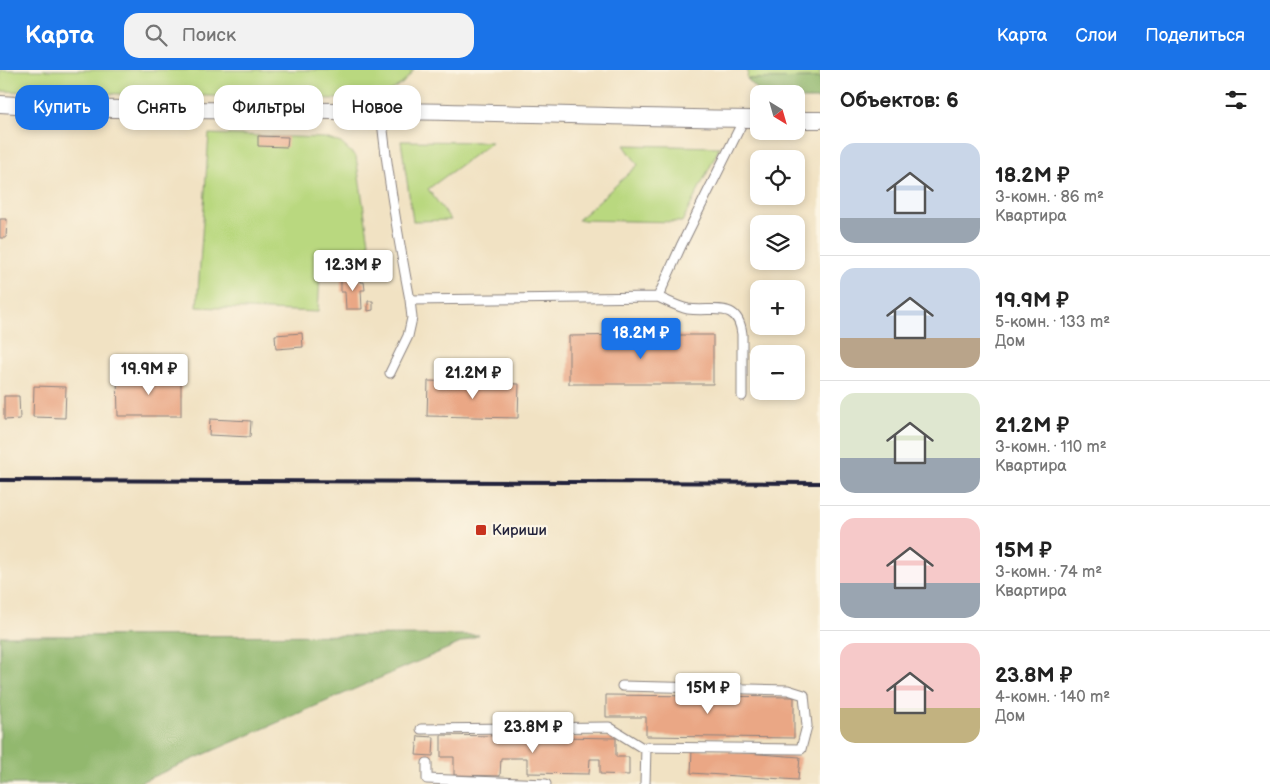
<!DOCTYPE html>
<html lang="ru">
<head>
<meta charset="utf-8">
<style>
	:root { --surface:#fff; --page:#f2f2f2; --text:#222; --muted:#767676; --line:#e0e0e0; --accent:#1a73e8 }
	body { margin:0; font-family:"Balsamiq Sans",sans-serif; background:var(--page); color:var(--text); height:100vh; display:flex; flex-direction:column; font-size:19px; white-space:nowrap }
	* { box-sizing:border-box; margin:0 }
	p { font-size:16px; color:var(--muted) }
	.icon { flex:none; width:28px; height:28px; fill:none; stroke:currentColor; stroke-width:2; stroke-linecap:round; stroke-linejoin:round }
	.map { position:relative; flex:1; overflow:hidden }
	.sheet { display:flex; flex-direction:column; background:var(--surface); width:450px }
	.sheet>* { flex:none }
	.top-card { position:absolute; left:15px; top:15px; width:475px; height:45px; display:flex; gap:10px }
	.needle { width:32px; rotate:143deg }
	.controls { position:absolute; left:750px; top:15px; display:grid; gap:10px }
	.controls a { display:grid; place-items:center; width:55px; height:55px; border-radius:10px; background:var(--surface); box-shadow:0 2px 8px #0003; font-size:25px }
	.price { position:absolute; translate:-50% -42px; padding:0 11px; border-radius:5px; background:#fff; color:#222; font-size:16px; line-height:32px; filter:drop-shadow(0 1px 2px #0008) }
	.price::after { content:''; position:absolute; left:50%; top:30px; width:15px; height:11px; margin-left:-8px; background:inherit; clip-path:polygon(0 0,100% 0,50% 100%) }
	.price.selected { background:var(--accent); color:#fff }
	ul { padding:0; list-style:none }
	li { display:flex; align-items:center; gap:15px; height:125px; padding:0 20px }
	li+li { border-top:1px solid var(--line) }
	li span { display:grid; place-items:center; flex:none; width:140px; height:100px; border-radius:15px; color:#555 }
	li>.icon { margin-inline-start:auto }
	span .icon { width:60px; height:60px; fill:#fffc; stroke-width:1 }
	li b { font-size:21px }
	h2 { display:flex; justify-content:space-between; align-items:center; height:60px; padding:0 20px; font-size:21px }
	.pill { padding:0 18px; border-radius:15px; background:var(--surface); box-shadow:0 2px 8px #0003; font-size:18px; line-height:45px }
	.pill.selected { background:var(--accent); color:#fff }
	header { display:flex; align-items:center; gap:30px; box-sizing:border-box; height:70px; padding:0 25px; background:var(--accent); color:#fff }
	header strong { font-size:24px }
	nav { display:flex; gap:28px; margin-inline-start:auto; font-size:18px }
	.search { width:350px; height:45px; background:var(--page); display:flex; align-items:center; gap:12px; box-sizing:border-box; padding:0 18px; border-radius:15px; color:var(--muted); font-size:19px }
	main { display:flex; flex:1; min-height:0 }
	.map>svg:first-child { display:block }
	.green { fill:#b9d87f; stroke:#6e7d5d }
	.forest { fill:#92b86e; stroke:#5a6d54 }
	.building { fill:#eaa785 }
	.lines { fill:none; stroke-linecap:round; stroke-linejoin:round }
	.lane-casing { stroke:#8a827f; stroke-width:11 }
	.street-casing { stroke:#8a827f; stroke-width:18 }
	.lane { stroke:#fff; stroke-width:9 }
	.street { stroke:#fff; stroke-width:16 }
	.rail { stroke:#22223b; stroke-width:4 }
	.poi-dot { fill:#c8321e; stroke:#fcf5e5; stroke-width:2 }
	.labels { text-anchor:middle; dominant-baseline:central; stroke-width:4.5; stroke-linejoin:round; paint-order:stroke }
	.poi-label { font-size:15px; fill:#22223b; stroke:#fcf5e5; text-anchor:start }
</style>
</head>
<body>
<header>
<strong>Карта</strong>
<div class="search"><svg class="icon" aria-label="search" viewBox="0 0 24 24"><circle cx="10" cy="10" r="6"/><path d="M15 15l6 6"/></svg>Поиск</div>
<nav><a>Карта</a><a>Слои</a><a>Поделиться</a></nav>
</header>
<main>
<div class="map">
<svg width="820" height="714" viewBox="0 0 820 714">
	<rect width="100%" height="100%" fill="#fcf5e5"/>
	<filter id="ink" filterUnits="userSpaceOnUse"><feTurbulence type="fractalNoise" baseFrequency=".02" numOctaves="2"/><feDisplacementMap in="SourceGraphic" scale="10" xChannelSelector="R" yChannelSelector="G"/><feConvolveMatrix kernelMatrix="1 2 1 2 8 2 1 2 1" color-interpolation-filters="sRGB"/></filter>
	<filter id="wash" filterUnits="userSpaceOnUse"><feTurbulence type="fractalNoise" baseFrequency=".0096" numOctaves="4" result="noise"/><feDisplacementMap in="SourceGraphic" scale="20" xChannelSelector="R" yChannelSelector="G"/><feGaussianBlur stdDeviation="1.12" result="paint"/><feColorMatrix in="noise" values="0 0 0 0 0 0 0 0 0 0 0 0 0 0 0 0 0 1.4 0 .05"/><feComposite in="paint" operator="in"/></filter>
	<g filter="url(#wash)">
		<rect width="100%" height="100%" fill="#f1e2c3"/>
		<path class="green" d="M0,0h414l-11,13 -26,17 -377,-9z
			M748,0h72v8l-73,1z
			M209,64l116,4 16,5 15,14 15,99 -50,1 -3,55 -121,-5z
			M401,71l91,1 -64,47 23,31 -38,1z
			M624,75l96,2 -38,75 -104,-2 60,-55z"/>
		<path class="forest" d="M820,8v21h-24v-5h-34l-15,-15z
			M479,565l-343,149h-136v-148z"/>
		<g id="blocks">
			<path class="building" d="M258,66l30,1 -1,10 -29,-1z
				M0,149h7l-1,19h-6z
				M361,206v6h3l1,8h-4l1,19h-16l-1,-17h-4v-15z
				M368,231h5v9l-5,1z
				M302,263l1,14 -27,2 -1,-14z
				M637,265h76v49h-144v-48z
				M117,306h64v40h-63z
				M428,311l91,3 -1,34 -91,-2z
				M34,316l32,1 -1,31 -32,-1z
				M4,326h15l1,23 -16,1z
				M210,349l41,2 -1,16 -41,-2z
				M606,625l188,2v41l-148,-2v-19h-40z
				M441,665l175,3v19h13v18l-29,-1v-15h-10l-1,15 -62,-1v-15h-26l-1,18 -46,-1v-18h-13z
				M418,666l16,1 -1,19 -17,-1z
				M692,679l108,8 -2,23 -107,-7z"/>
		</g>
	</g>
	<g filter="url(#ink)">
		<use href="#blocks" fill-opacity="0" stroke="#8a827f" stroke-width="1"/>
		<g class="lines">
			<g class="lane-casing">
				<path id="lane" d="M381,41c6,63 17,126 29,189l248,-3 23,-51 63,-127
					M658,227c9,4 20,10 30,12 24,4 50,-10 54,25v62
					M390,303l18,-37 4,-18 -2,-18
					M421,659l188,-2 32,20 160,2 6,-23 -3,-31 -16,-5 -166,-4
					M427,693v16l119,5
					M645,714l1,-37"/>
			</g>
			<g class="street-casing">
				<path id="street" d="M0,34c127,8 254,6 381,7 126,1 252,7 378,8
					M796,50h24"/>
			</g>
			<use href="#lane" class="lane"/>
			<use href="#street" class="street"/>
			<path class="rail" d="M0,410l820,3"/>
		</g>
	</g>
	<rect class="poi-dot" x="475" y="454" width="12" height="12" rx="2.5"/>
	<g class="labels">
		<g class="poi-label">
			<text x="492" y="460">Кириши</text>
		</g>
	</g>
</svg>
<div class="controls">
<a><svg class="needle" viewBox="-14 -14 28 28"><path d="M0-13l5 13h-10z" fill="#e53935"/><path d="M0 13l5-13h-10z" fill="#767676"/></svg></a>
<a><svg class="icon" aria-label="locate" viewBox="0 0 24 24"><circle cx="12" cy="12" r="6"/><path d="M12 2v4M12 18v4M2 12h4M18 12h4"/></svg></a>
<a><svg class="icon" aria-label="layers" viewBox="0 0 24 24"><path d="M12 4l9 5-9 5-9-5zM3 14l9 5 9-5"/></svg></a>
<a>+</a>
<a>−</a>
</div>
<b class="price" style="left:353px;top:222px">12.3M ₽</b>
<b class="price selected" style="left:641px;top:290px">18.2M ₽</b>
<b class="price" style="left:149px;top:326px">19.9M ₽</b>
<b class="price" style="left:473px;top:330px">21.2M ₽</b>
<b class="price" style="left:708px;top:645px">15M ₽</b>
<b class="price" style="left:533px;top:684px">23.8M ₽</b>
<div class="top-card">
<a class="pill selected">Купить</a>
<a class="pill">Снять</a>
<a class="pill">Фильтры</a>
<a class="pill">Новое</a>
</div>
</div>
<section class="sheet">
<h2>Объектов: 6<svg class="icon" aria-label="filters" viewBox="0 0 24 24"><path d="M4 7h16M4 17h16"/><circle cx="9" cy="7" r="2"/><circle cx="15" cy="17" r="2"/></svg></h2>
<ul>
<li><span style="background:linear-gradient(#c9d6e8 75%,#9aa5b1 0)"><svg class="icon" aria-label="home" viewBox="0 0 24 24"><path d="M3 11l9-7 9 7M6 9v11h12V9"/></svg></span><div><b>18.2M ₽</b><p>3-комн. · 86 m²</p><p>Квартира</p></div></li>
<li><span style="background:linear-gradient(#c9d6e8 70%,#b9a48a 0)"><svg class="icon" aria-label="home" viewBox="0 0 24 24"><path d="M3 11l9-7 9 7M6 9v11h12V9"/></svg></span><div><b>19.9M ₽</b><p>5-комн. · 133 m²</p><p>Дом</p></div></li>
<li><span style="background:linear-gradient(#dfe7d0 65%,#9aa5b1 0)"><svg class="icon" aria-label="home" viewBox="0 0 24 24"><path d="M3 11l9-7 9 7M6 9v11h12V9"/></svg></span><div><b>21.2M ₽</b><p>3-комн. · 110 m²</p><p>Квартира</p></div></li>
<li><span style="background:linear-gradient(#f6c9c9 65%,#9aa5b1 0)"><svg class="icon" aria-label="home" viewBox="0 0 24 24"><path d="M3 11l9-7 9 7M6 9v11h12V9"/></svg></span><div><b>15M ₽</b><p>3-комн. · 74 m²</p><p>Квартира</p></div></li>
<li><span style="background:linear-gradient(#f6c9c9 65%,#c2b280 0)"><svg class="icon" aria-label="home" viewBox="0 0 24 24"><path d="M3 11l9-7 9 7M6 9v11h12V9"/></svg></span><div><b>23.8M ₽</b><p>4-комн. · 140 m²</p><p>Дом</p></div></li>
</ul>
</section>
</main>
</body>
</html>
